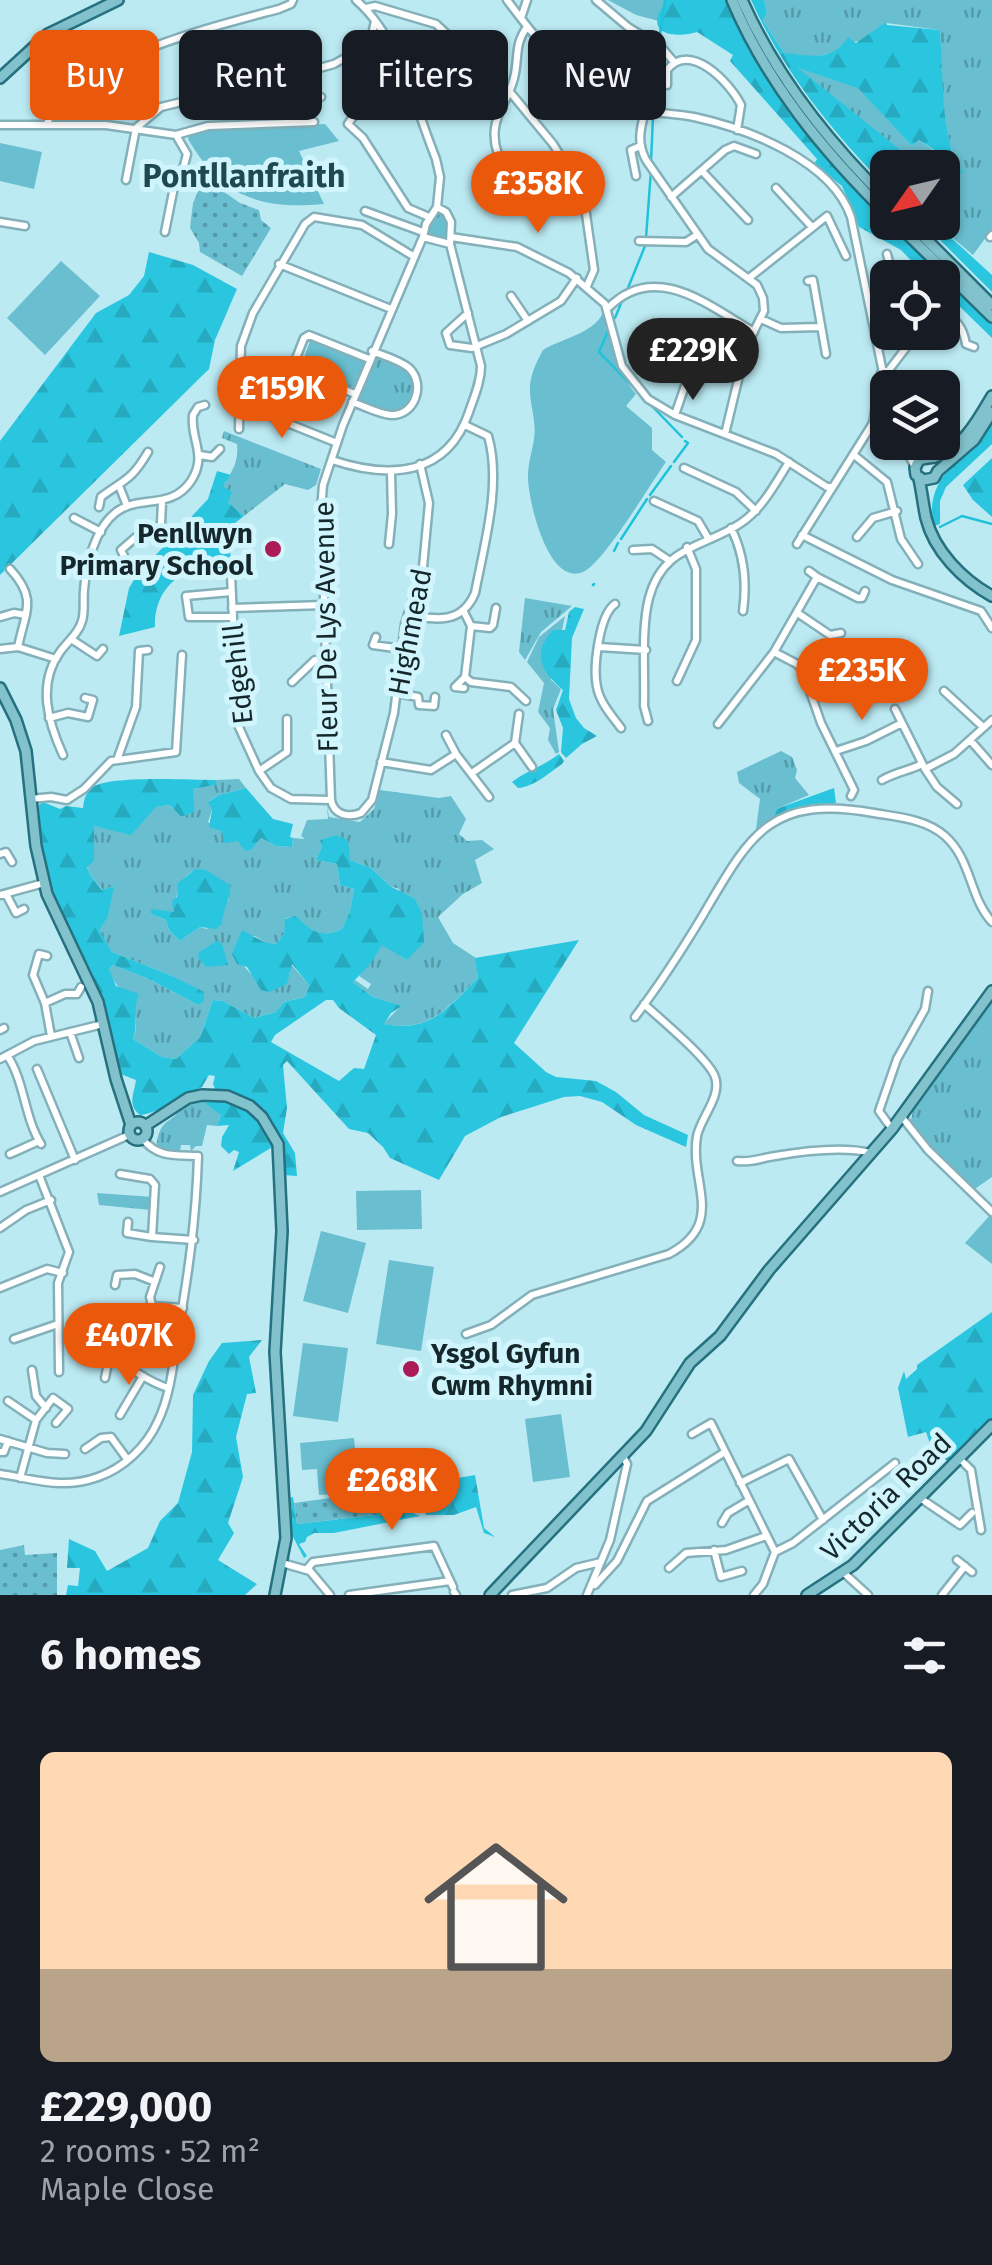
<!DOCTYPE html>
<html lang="en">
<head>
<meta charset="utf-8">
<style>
	:root { --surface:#171b24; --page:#20242c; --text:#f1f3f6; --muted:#9ea1a6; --accent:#ea580c }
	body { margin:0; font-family:"Fira Sans",sans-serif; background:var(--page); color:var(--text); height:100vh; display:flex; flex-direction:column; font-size:38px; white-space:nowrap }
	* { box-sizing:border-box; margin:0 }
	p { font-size:32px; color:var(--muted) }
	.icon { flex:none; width:55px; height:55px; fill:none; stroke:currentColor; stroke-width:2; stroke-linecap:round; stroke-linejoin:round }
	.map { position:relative; height:1595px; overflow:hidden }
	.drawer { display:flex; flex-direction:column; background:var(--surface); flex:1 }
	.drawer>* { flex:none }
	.guide { position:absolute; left:30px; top:30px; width:932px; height:90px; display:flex; gap:20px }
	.needle { width:65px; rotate:236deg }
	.controls { position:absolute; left:870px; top:150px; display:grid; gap:20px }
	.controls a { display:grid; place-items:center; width:90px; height:90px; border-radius:15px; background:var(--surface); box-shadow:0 2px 8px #0004; font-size:50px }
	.price { position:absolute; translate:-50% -85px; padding:0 22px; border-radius:35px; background:var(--accent); color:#fff; font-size:32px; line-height:65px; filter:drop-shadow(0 2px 5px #0008) }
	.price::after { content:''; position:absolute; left:50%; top:60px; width:30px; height:22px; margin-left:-15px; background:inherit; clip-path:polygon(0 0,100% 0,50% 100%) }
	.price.on { background:#222; color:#fff }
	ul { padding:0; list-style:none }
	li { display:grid; align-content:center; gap:20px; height:530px; padding:0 40px }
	li span { display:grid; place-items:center; height:310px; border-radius:15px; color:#555 }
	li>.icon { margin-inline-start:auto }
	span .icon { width:180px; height:180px; fill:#fffc; stroke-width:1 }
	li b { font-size:42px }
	h2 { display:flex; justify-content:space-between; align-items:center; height:120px; padding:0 40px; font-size:42px }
	.pill { padding:0 35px; border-radius:15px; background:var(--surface); box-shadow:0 2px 8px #0004; font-size:35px; line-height:90px }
	.pill.on { background:var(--accent); color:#fff }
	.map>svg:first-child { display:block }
	.grass { fill:url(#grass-tufts); fill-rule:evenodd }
	.forest { fill:url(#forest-firs); fill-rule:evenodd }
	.park { fill:#69becf }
	.garden { fill:url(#garden-dots) }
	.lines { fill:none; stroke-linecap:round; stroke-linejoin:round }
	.stream { stroke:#20c1db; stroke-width:2.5 }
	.minor-casing { stroke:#84b0b9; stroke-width:11 }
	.major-casing { stroke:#26717f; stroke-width:14 }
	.minor { stroke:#fff; stroke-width:6 }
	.major { stroke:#82c2cd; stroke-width:9 }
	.poi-dot { fill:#aa1b58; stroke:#d1f5fd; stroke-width:4 }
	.labels { text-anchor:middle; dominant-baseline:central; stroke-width:10; stroke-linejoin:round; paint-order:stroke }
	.poi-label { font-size:28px; font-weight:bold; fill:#15272b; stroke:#d1f5fd; text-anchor:end }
	.street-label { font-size:28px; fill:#15272b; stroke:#d1f5fd }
	.quarter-label { font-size:32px; font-weight:bold; fill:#1f4951; stroke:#d1f5fd }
</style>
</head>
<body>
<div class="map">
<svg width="992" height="1595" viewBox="0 0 992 1595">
	<defs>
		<pattern id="grass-tufts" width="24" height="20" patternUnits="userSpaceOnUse" patternTransform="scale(2.5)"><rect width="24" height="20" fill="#69becf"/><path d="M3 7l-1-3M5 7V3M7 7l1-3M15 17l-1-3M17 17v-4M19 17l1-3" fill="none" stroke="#559aa8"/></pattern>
		<pattern id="forest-firs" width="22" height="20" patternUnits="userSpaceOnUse" patternTransform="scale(2.5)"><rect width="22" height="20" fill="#2ac6e0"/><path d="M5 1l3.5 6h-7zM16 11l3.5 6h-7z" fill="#25aac0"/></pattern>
		<pattern id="garden-dots" width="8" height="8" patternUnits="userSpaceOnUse" patternTransform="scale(2.5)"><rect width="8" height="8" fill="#69becf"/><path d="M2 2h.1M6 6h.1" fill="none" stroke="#559aa8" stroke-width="1.8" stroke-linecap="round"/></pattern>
	</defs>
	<rect width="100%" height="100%" fill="#bceaf3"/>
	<path class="grass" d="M608,0h58l-7,21 -23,-6z
		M764,0h228v229l-19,26 -38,-32 7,-1 1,-42 19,-8c-22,-29 -20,-105 -22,-142l-54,-7 -26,18 -15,2 -12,10 -26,5 -23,-5 -21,-32 4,-9z
		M795,67l63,20 54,59 7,-6 17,12 -6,15h-14l-4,-7z
		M441,212l7,9 -4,20 -17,-9 9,-17z
		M310,341l56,22 -12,29 -55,-21z
		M372,357c11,4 29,8 36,15 15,15 3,41 -17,42 -11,0 -27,-9 -37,-13z
		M224,431l97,38 -5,16 -8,5 -23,-6 -41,32 -16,-14 -6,-16c10,-13 17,-25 15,-42l-15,-6z
		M525,598l47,8 -31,26 -16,28 -6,-8z
		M565,616l-3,14h-9l-2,50 10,9 -8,20 6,43 -3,2 -8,-14 2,-12 -12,-16 6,-29 -17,-21 12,-25z
		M781,751l11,6 5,13 -2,8 14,17 -33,14 -3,9 -17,11 4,-30 -21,-16 -2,-11z
		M239,779l7,9 -27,7 -10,6 3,9 -4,12 44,27 9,-11 15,8 16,1 1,-9 12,1 -4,-3 6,-16 21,-1 -1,-12 2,10 31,5 14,-13 6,-19 59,8 12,-2 15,23 -7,15 8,7 15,-1 12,9 -19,11 7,23 -19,11 -25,23 15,26 23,15 2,20c-32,30 -47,55 -95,46l18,-18 -28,-9 -20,-15 2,-2 13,9 3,-5 -12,-8 23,-32 25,16 -8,-71 -9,-3 -19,-18 -21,-8 -14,-25 -15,5 1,7 -6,13 21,4 3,21 14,4 -4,22 -8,18c-20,10 -32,3 -46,-12l-10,1 -2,16 -8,10 -12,-2 -9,-6 -14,2 -8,16 18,20h39v-11l19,22 -4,12 -21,5 -8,10 -22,6 -31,-17 -10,-1 -13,37 -24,22 -14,-2 -29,-18c12,-30 -14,-45 -25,-69l5,-5 38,15 47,25 6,-12 -34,-18 -58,-23 -14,-22 10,-13 5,-31 -10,4 -11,-12 -5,-12 7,-5v-35l37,8 24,-27 15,-2 11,12 12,-5v-23l22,-4 1,-5zM194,870c24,7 26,6 35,30l-22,29 -7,-2 -20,14 -11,-11 -3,-10 -15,-6 23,-2c3,-18 3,-32 20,-42z
		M992,1002v175l-20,14 -58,-60 -3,-11 2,-9z
		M209,1099l12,16 -4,11 -10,-1 -5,21h-6l-7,7 -5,-2h7l-1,-6h-9l-1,7 -24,-4c4,-32 14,-22 27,-42z
		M97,1193l56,4 -2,13 -52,-5z
		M991,1214h1v50l-27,-21z"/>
	<path class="forest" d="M666,0h62c23,49 50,96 83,139 43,55 95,99 145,148l-9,12 -4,-5 -1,-16 -15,-1 -26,-27 -42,-23 -17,-41 -28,-22 3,-5 -87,-98 3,-6 -36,-23c-12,4 -46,7 -39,-17 2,-5 6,-9 8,-15z
		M751,0h13l3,12 -4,9 21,32c25,2 48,10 64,-16l8,6 30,-21 1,3 53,5c3,34 0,117 23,142l-20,8 -1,-12 -12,-1 6,-16 -17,-11 -7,6 -54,-58 -60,-20 115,92 3,7 -28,1 -1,20c-55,-57 -103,-115 -136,-188z
		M923,223h12l57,52v17z
		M149,252l44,13 44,24 -22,51 -6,29 -209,206v-134l96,-128 33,-18 15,-19z
		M958,289l34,35v14l-40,-39z
		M992,423v21l-46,43 -6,14v23l-6,2c-12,-49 32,-68 58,-103z
		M992,458v59l-19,-17 -10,-15z
		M217,471l14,4 -9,11 10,6 -4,10 16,14 -13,10 -1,47c-12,0 -31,-4 -42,0 -24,8 -34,33 -33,54l-36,9 10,-48 8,-13 71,-76z
		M575,607l9,2 -12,29 -3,61 7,19 8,10 13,8 -15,8 -16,14 -5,-6 2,-24 -7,-18 7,-20c-22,-19 -32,-36 -10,-60h12l4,-18z
		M559,754l5,7 -2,3c-13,9 -28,23 -44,24l-6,-6c16,-12 30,-15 47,-28z
		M216,780v5l-23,4 1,23 -13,5 -11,-12 -14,2 -25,28 -37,-9v35l-7,6 5,11 10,12 12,-4 -6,31 -9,13 13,22 58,23 34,17v9l-6,4 -47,-25 -38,-15 -4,4 7,17 23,8c-7,16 0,29 -6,45l29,18 14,2 24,-22 13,-37 10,1 31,17 22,-6 8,-10 21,-5 4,-12 -17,-21 -5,20 -18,8 -8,-2 -14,-23 -10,-3 -5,-10 10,-24 22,12 12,2 8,-10 1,-15 11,-3c14,15 26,23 46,13l8,-18 4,-22 -14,-4 -3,-21 -21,-4 6,-13 -2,-7 16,-5 12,5 2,20 21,8 19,18 25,13 7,15 2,28 -17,18 -25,-15 -12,19 -17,18 20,15 29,9 -11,7 -7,11c47,9 63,-16 94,-46l-3,-20 104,-18 -65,103 32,29 10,5 40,4 20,11 28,23 44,20 -2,12 -50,-22 -34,-23 -22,-6 -16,1 -63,20 -36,19 -26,44 -49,-22 -7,-11 -15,-14 -19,-4 -62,-68 -4,4 4,43 -4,25 12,20 2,23 -14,-1c-7,-46 -14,-78 -67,-84l-3,-7 2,-8 -6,-1 -7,12c-14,7 -48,28 -62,28 -13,-10 -6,-21 -4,-35l-18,-7 -4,-32 -24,-72 -38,-75 -12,-48 -1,-41 4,-3 17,7 6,-3 17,2c1,-8 2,-15 10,-21 18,-12 98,-7 123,-7zM326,1000h7l6,8 37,27 -12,34 -10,-1 -15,13 -68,-39 4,-7z
		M246,788l27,31 20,5 -3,13 3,1 -1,9 -16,-1 -15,-8 -9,11 -7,2 -7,-10 -14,2 -2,-12 -13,-4 3,-17 -4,-8 11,-7z
		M834,788l2,15 -20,1 -43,14 3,-9z
		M195,869l11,1 24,15c2,14 -8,24 -8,39l-6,5 -16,-2 -20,14 -11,-11 -3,-10 -15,-6v-5l23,3 -2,-11 5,-4 1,-14z
		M217,941l5,3 6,21 -22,2 -8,-9 1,-6z
		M209,1099c30,5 53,17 65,47l-41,25 6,-19 -5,-2 -5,4 -8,-8 1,-9 7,-12 -12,1 4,-11 -15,-11z
		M992,1312v106l-44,44 -19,-21 -3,-9 -18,5 -10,-49 6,-17 2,8 11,-10v-4z
		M262,1340l-13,17 7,36 -9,1 -11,43 7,40 -15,46 6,10 -16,27 39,24 -12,11h-179l2,-10 10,1 2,-18h-13l2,-29 26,12 12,20 41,-23 12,-27 18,-18 14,-51 1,-57 16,-34 13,-18z
		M475,1475l9,53 11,9 -11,-4 -8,-26 -22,8h-28l-8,-30z
		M293,1497l4,27 111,-13 12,5 -86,17h-20l-7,4 -2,5 -6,2 8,12 -3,2 -15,-29 -1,-31z"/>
	<path class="park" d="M325,124l14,17 -40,10 25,53c-64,6 -103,-8 -136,-65l3,-7z
		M0,143l42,9 -8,37 -34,-8z
		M61,261l39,35 -55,59 -38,-37z
		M604,309c10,34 8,56 32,85l-10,12 26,22v22l14,12c-15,21 -63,102 -83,110 -35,15 -55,-72 -55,-95 0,-14 4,-25 6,-38 3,-17 -5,-36 -4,-53 1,-13 7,-25 13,-36 19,-12 55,-17 61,-41z
		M421,1190l1,39 -65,1 -1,-39z
		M321,1231l45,12 -18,70 -45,-12z
		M389,1260l45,7 -13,84 -45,-7z
		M303,1343l45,5 -10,74 -45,-6z
		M561,1414l9,63 -37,5 -8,-63z
		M354,1438l5,54 -40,3 -2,-26 -15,1 -2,-27z"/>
	<path class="garden" d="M204,178l36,25 19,7 2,10 10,8 -29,48 -42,-24 -1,-9 -9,-15 3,-25z
		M409,1487l11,25 -12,-1 -111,13 -3,-21z
		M24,1545l1,10 32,-2v42h-57v-45z"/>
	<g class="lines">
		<path class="stream" d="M659,41l6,-41
			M654,107l3,-57
			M651,162l2,-45
			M646,238l5,-68
			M628,288l17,-42
			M615,318l7,-17
			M609,329l-10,23 43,44
			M648,402l34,35
			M674,462l14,-19 -3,-2
			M650,495l21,-29
			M940,527l22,-11 30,8
			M621,539l26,-40
			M614,551l4,-8
			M593,585l1,-1"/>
		<g class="minor-casing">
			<path id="minor" d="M356,0c44,38 59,107 80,159l4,18 -3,30
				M507,0c29,39 65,85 112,104 24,10 50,8 75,13 55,12 138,44 157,100l37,180
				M596,0l32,27 34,21 12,14
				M366,8l9,-2 61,18 74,68 43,52 18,29 14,34 9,63 -7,16
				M521,18l6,-18
				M527,27c-13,17 -8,32 -13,51 -4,18 -17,32 -19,50 -4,29 21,64 49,72 12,3 26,2 39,1
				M370,44l5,-23
				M283,71l3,25
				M667,85v-15c23,-30 63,13 74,35l-4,25
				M260,101l37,-7 24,3
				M360,107l-12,17 15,14 45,70 21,9
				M645,111c-5,19 -8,32 1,49l62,89 49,36 6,13 1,13 -18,36 -21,87
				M47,124c21,-64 173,-99 232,-115l12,-5 2,-4
				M0,125h106l70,10
				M176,135l32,-9 106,-4
				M702,171l46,49
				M636,176l-5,-26 9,-4
				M126,180l10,-52 25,-21 53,-13 58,-23 44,-2 18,-5 36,-20 23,6
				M776,188l35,38
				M671,197l54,-47 9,-4 22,8
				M365,211l58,21
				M0,222l25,4
				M165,232l9,-45 8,-14 5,-19 -11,-19
				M451,237l66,10 52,26 36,31 17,62 26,33 27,16 101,39 51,33h5
				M990,237l2,-2
				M639,241l47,1 11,-7
				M887,254l6,24
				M279,264l112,45
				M749,278l78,-62 19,40
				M808,281l5,-1 13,74
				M511,296l17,25
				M608,308c47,-48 100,-3 146,24
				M942,311c15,9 21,16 24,33l8,3
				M468,313l-22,20 4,12 22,3 34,-14 55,-33 16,-23
				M761,319l20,9 39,-1
				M665,340l32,12
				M881,373l8,-3 29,-38
				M355,394l-58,-23 -4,-5 11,-28 5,-3 60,24
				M352,402c12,4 26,12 39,13 24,1 35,-31 18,-47 -9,-8 -25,-12 -37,-17
				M240,404l97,39
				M942,408l12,4
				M675,415l28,-82
				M873,423l4,-24
				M239,429l2,-83 12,-33 52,-89 9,-7 48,8 51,31
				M903,442l12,26
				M200,455l12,2 8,-8
				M854,455l33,27 14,57 17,25
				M332,460c57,19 115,17 137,-48 5,-15 12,-30 12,-46l-31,-122 1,-22 -5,-10 -9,-5 -11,17 -3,13 27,7
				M420,464l9,39 -6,64 -18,57 -11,89 -22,87 -11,13c-13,5 -27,2 -30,-13l-10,-291 2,-24 20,-60 80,-188
				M684,468l52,24 20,19
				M120,488l7,18
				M654,501l44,20 10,17
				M99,507l2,-10c24,-18 30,-16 47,-45
				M74,518l27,14
				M731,528c13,26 16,54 12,83
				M802,535l90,45 89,31 11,17
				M857,537l16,-19 24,-7
				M389,544l3,-30 -1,-42
				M797,544l76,-121 15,-8
				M633,550l19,-1 18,12
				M124,556l-3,-6 15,-13 15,-5 10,-8 1,-22
				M10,569c28,30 15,43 8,78
				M809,571l8,6 -43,75 23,12 6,7 18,52 33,67 -3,6
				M231,575l7,150 21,46 12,17 20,11 39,1
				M817,577l41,21h4l3,-7
				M231,592l-45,4 3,21h44
				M615,604c-16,11 -22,64 -18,83 3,16 15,29 24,41
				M232,608l92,-3
				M464,612l7,14 -6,51 6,5 40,5 15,14
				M799,614l31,21 11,-2
				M408,615c29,5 54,9 67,-22 9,-48 27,-109 13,-157l-23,-11
				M0,617l14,-4 12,2
				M471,626l19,2 3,-3 3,-17
				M376,637l-3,8 29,4
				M71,639l26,17 6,-7
				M599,647l47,3
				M0,649l18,-2 38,12
				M677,681l19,-41v-71l-9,-22
				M292,682l23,-22 11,1
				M464,688l-9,-1 10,-10
				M944,691l39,36
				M397,693l21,4 1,8 15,1 1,-9
				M895,709l30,60 29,-15 38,-34
				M49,718l19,-5 20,4 5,-17 -8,-2
				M648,721l-4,-15c1,-32 -3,-78 5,-108 14,-53 55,-50 92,-75 22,-15 34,-39 48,-61
				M718,724l56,-72
				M446,735l10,19
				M970,740l22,25
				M515,743l17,24
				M836,751l30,-10 36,-18
				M63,755c-15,-33 -26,-71 -3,-103 7,-10 19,-19 22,-31 3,-9 1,-22 2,-31 2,-25 11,-61 31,-77 23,-19 56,-2 76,-32 17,-26 -1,-41 2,-66l5,-8 7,-2
				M117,760l19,-53 3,-56 9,-1
				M381,762l50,8 25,-16 33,43
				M925,769l12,18 20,17
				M259,771l28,-19v-33
				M472,773l43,-30 4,-29
				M882,780c14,-8 26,-9 40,-16
				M30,799l21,-2 16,3 17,-11 27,-28 65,-9 6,-97
				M0,854l6,-2 6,10
				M6,894l10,19 8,-4
				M0,895l44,-12
				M47,956l-8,-2 -6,21 12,28 6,33
				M45,1003l20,-9h12l4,-7
				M635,1017c25,-33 47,-67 68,-102 47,-80 67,-121 171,-102 24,4 52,6 71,23 27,24 24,61 47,86
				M0,1030l4,-2
				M70,1032l9,26
				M7,1055c18,27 17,62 34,89
				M0,1059l34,-18 69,-17
				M37,1069l38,91
				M901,1116l27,34 64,62
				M892,1129l-13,-18 18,-52 28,-50 3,-18
				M10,1154l29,-13
				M737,1161c15,2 23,-3 38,-5 29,-5 68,-10 96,-3
				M120,1174l30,5 5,6 -3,52 42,3
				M39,1175l30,77 -11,31 1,89
				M0,1192l129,-57
				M128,1222l-1,11 25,4
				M0,1228l26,-18 25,-10
				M115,1285l2,-10 18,-1 18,7
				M0,1288l47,-19 16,4
				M152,1306l-2,-9 10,-30
				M91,1312l39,6 22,-12 31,2
				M138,1313l4,21
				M466,1334l25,-9 41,-30 137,-41c58,-31 20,-71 28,-118 4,-19 25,-40 18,-59 -6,-18 -55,-58 -71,-73
				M14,1339l44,-15
				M97,1356c33,6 42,23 71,32
				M32,1370l4,26 10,12
				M105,1378l4,-20
				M8,1401l28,19
				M120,1415l23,-39
				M692,1434l19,-11 64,129
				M0,1439l47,14 18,1
				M85,1449l16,-11 10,-1 16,22
				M0,1452h4l4,-11
				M959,1458l12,12 10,60
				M0,1474c35,5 62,16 98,3 26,-9 49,-31 60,-56 12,-25 15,-55 19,-82 11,-63 19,-118 21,-183 -21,-1 -41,2 -55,-17
				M20,1478l16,-58 17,-22 15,11 -12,14
				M740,1483l49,-24 34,61
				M920,1498l40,27 12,-12
				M722,1523l6,-10 20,-12
				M714,1550l7,27 21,-6
				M775,1552l18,-9 102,-80
				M957,1560l15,12
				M282,1563l28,8 20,24
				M669,1568l17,-15 40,-3 40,-14
				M307,1569l6,-7 121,-16 19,41
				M844,1573l24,22
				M595,1585l22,-24 30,-60 78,-49
				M454,1592l2,3
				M349,1595l101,-14
				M512,1595l35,-7 29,-20 25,-6
				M587,1595l23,-55 17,-76 -4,-8
				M754,1595l9,-11 12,-32
				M942,1595l23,-29"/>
		</g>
		<g class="major-casing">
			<path id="major" d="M732,0c35,83 92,152 156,215
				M742,0c34,77 86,142 146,201
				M0,78l48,-44 70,-34
				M895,222l97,95
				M909,222l83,83
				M992,396c-13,22 -30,54 -57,61 -5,1 -11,1 -16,3l-4,8 1,7 8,5 10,-2 4,-7 36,-31 18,-28
				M919,479c3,13 4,25 7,39 8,33 37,62 66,78
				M0,688l16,32 10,31 10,95 11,48 51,108 18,77 15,46
				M129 1131a9 9 0 1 1 18 0a9 9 0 1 1-18 0Z
				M145,1126l43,-28 14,-3 25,1 23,10 12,11 16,27 4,87 -7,121 11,186 -11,57
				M490,1595l156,-164 44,-68 30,-27 49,-66 123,-141 100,-138
				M807,1595l46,-30 139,-140"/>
		</g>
		<use href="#minor" class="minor"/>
		<use href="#major" class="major"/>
	</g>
	<g class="poi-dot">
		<circle cx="273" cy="549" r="10"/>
		<circle cx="411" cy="1369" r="10"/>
	</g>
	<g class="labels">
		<g class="poi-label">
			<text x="253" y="533">Penllwyn<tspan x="253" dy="32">Primary School</tspan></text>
			<text x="431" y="1353" text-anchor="start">Ysgol Gyfun<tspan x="431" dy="32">Cwm Rhymni</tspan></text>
		</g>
		<g class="street-label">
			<text transform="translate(326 627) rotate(-91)">Fleur De Lys Avenue</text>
			<text transform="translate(410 632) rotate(-79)">Highmead</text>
			<text transform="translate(238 674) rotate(-96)">Edgehill</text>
			<text transform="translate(886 1497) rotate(-44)">Victoria Road</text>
		</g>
		<g class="quarter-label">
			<text x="244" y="176">Pontllanfraith</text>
		</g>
	</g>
</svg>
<div class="controls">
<a><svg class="needle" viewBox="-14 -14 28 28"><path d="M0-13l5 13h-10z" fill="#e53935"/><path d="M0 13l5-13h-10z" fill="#9ea1a6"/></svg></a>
<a><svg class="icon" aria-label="locate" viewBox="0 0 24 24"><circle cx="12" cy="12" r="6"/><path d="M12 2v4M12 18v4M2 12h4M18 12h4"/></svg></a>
<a><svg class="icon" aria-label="layers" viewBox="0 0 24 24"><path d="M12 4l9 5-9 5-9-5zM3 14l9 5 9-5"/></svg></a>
</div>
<b class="price" style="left:538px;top:236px">£358K</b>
<b class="price on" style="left:693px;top:403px">£229K</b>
<b class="price" style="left:282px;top:441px">£159K</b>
<b class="price" style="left:862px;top:723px">£235K</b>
<b class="price" style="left:129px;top:1388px">£407K</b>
<b class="price" style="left:392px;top:1533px">£268K</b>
<div class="guide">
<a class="pill on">Buy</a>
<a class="pill">Rent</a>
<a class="pill">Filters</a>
<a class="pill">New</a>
</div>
</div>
<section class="drawer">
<h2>6 homes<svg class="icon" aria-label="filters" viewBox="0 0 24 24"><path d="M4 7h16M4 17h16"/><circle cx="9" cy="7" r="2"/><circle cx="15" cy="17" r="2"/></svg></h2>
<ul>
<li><span style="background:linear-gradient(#ffd9b3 70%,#b9a48a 0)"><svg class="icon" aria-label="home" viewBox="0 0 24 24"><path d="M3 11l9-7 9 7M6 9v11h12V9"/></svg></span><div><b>£229,000</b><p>2 rooms · 52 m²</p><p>Maple Close</p></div></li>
</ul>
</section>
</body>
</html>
